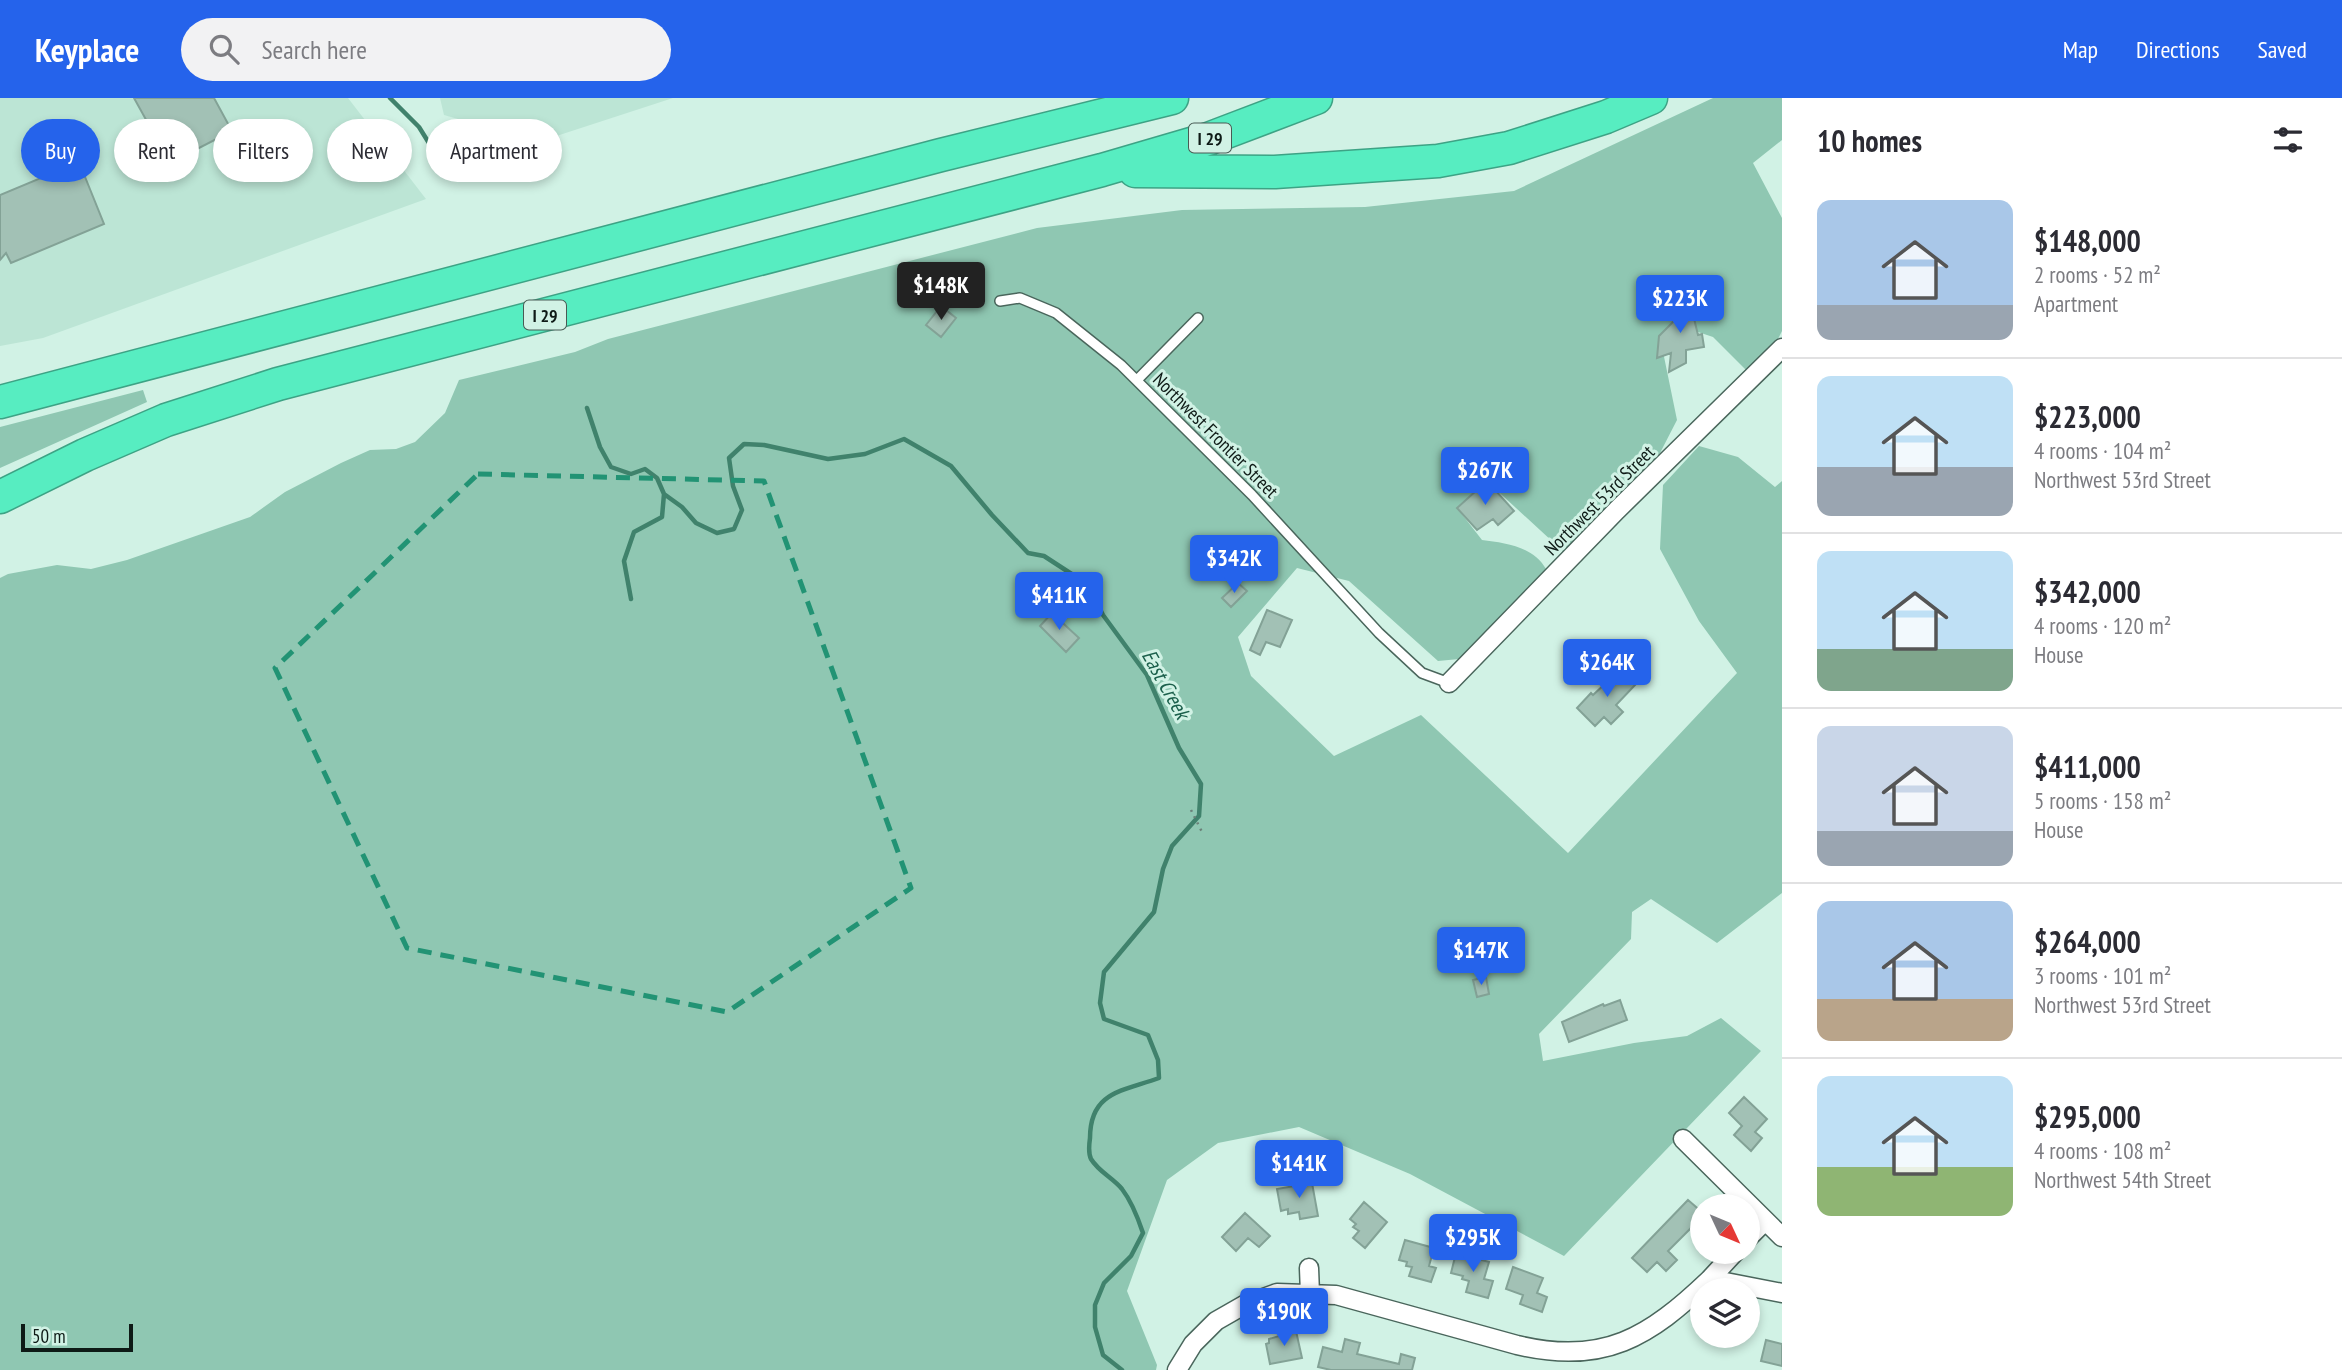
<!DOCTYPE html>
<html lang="en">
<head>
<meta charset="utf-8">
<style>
	:root { --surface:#fff; --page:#f2f2f3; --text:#2b2b33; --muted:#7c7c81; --line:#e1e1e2; --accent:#2563eb }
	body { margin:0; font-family:"PT Sans Narrow",sans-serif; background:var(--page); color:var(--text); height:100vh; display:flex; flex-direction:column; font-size:26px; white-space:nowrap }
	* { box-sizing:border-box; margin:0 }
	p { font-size:23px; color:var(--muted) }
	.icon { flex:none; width:38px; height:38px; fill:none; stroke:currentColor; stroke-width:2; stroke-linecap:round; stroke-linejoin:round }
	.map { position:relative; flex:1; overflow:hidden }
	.panel { display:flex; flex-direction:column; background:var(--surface); width:560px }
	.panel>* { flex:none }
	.banner { position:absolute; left:21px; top:21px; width:665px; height:63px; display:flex; gap:14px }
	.needle { width:46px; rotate:134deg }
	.fabs { position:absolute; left:1690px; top:1096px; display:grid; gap:14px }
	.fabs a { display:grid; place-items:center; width:70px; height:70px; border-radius:50%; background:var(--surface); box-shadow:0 4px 10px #0003; font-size:35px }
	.scale { position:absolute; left:21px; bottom:18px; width:112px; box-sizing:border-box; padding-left:7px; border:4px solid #0e1a16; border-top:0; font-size:19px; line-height:24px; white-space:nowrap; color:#0e1a16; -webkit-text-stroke:5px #d1f2e5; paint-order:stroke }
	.price { position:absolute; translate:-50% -60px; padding:0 16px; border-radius:7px; background:var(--accent); color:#fff; font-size:23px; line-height:46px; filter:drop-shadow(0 2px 4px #0008) }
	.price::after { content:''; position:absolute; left:50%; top:42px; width:21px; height:16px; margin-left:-10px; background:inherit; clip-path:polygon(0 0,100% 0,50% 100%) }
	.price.active { background:#222; color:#fff }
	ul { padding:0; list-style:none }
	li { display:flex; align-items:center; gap:21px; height:175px; padding:0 35px }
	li+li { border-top:2px solid var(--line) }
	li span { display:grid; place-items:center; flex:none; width:196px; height:140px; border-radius:14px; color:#555 }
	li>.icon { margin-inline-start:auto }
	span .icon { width:84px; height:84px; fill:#fffc; stroke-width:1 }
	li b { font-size:30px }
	h2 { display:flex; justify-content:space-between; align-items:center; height:84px; padding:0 35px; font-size:30px }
	.chip { padding:0 24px; border-radius:32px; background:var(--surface); box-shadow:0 4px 10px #0003; font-size:24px; line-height:63px }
	.chip.active { background:var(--accent); color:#fff }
	header { display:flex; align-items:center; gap:42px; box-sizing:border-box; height:98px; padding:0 35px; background:var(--accent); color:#fff }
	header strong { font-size:33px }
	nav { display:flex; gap:38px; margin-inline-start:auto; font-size:24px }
	.search { width:490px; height:63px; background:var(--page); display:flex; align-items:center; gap:18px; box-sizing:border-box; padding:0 24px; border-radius:38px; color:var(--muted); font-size:26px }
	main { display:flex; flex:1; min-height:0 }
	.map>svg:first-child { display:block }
	.built { fill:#bce5d5 }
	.green { fill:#8fc7b2 }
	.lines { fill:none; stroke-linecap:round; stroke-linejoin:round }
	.stream { stroke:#40826c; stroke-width:4.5 }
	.building { fill:#a2c1b5; stroke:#83a296; stroke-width:2 }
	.lane-casing { stroke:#4a665c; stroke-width:12 }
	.street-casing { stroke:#4a665c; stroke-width:21 }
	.highway-casing { stroke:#3da385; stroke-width:35 }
	.path { stroke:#6b8179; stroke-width:2.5; stroke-dasharray:2 5; stroke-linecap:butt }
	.lane { stroke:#fff; stroke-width:9 }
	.street { stroke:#fff; stroke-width:18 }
	.highway { stroke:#57edc1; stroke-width:32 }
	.marked { fill:none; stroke:#229374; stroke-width:5; stroke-dasharray:14 9; stroke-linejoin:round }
	.labels { text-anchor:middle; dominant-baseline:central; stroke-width:6; stroke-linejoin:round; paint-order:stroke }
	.shield { fill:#d1f2e5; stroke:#485b54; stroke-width:2 }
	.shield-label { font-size:18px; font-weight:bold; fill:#0e1a16 }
	.street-label { font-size:19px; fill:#0e1a16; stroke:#d1f2e5 }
	.water-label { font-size:21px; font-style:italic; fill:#1c604c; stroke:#d1f2e5 }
</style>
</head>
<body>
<header>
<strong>Keyplace</strong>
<div class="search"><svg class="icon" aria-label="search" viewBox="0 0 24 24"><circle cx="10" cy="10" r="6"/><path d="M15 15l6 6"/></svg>Search here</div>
<nav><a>Map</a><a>Directions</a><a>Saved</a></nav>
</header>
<main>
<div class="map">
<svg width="1782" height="1272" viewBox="0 0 1782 1272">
	<rect width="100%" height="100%" fill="#d1f2e5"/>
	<path class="built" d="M0,0h348l78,101 -383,139 -43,8z
		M440,0h233l-135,44 -94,-27z"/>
	<path class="green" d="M1713,0h69v42l-29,23 29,55v113l-7,14 -27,27 -35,-35 -24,-8 -28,13 16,78 -17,33 -94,101 -75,-69 -30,28 21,27c23,3 51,6 64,29l-87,90 -21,2 -89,-80 -52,-13 -59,69 13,39 83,80 87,-41 147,138 169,-180 -38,-52 -39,-72 3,-64 36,-39 39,11 37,30 7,-6v412l-65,50 -66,-44 -19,13 -1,27 -92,95 4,27 91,-18 53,-7 34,-18 40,33 -197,205 -154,-82 -111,-47 -81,16 -51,37 -40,111 30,74 -1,5h-1156v-792l8,-4 49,-9 34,4 36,-9 123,-43 35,-25 56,-29 29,-13 26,-1 19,-7 30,-29 14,-33 116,-28 33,-13 429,-111 145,-18 183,-3 149,-16z
		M143,292l4,12 -147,66v-41z"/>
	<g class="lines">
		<path class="stream" d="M390,0l29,29 31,50
			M587,310l13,39 11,20 20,7 14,-5 12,9 7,16 18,13 14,16 21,10 17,-4 8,-19 -9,-24 -4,-28 15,-14 20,1 64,14 37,-5 39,-15 47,27 41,49 36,38 16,3 43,28 16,31 44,60 32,73 22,36 -2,32 -27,30 -9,23 -9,43 -50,60 -4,31 4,16 44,16 10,25 1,18c-35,13 -69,13 -69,60 -1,7 -2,15 1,21 8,13 22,19 31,30 10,13 16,29 21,44l-12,23 -27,27 -9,22v22l8,28 19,15
			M631,501l-7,-38 10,-29 28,-15 2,-23"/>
	</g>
	<path class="building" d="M134,0h80l18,33 -62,32z
		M79,64l25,62 -93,39 -5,-10 -6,7v-65z
		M1689,200l9,37 4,-1 2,13 -18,3v13l-17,9 2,-19 -14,5 2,-22 16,-16 -4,-18z
		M941,208l15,12 -15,19 -15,-12z
		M1487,383l27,30 -16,14 -5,-6 -16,11 -20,-22z
		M1238,485l9,8 -16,16 -9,-9z
		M1267,512l25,10 -12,27 -14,-5 -6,13 -10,-5z
		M1052,515l27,25 -13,14 -26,-26z
		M1621,571l15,15 -20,21 7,7 -12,12 -7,-7 -9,9 -18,-18 14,-15 2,2z
		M1486,879l3,17 -12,3 -4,-17z
		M1620,902l7,20 -58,22 -7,-20 41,-18 1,2z
		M1744,999l23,22 -12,13 7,6 -11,13 -17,-16 8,-9 -13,-13z
		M1312,1085l6,33 -18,3 -1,-7 -11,2v-5l-7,2 -4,-22z
		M1688,1102l15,13v22l-10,-9 -25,25 9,9 -11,11 -9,-9 -10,10 -15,-14z
		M1364,1104l23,20 -22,26 -12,-10 6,-7 -6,-4 3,-3 -6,-5z
		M1245,1115l25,23 -11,11 -11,-9 -12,13 -14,-14z
		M1405,1142l29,8 -5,18 7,2 -5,14 -22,-6 3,-9 -6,-1 1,-4 -8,-2z
		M1456,1155l33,9 -5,17 9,2 -5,17 -22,-6 3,-11 -7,-2 1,-3 -12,-3z
		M1513,1169l30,11 -6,15 10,4 -5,15 -22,-8 3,-9 -17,-6z
		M1296,1233l6,27 -32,6 -4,-20 3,-1v-4z
		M1345,1241l15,4 -3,11 42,10 2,-10 14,4 -3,12h-81l-13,-3 5,-20 19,5z
		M1766,1242l16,4v22l-21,-5z"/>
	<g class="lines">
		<g class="lane-casing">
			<path id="lane" d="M1000,203l20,-3 36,15 65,52 131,130 127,138 43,40 27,10
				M1137,282l61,-62"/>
		</g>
		<g class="street-casing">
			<path id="street" d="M1449,585l168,-173 165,-162
				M1683,1041l99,98
				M1748,1140l17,-17
				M1309,1170l1,26
				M1710,1181l26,-28
				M1177,1272l16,-26 23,-23 28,-16 33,-12 59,2 181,50c87,21 132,-8 193,-66l72,14"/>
		</g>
		<g class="highway-casing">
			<path id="highway" d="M1135,73l140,1 163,-11 71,-13 97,-31 45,-19
				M0,304l941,-247 231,-57
				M0,399l85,-42 81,-35 112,-36 824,-214 106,-31 108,-41"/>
		</g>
		<path class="path" d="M1191,712l11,22"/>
		<use href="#lane" class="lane"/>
		<use href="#street" class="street"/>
		<use href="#highway" class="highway"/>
	</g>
	<path class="marked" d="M478,376l286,7 147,407 -184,124 -320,-64 -132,-280z"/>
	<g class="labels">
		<g class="shield">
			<rect x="1189" y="25.5" width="42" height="29" rx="5"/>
			<rect x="524" y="202.5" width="42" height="29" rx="5"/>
		</g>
		<g class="shield-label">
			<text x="1210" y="40">I 29</text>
			<text x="545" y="217">I 29</text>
		</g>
		<g class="street-label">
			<text transform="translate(1216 337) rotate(45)">Northwest Frontier Street</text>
			<text transform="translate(1599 402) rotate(-45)">Northwest 53rd Street</text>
		</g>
		<g class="water-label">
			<text transform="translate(1166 586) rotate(61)">East Creek</text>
		</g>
	</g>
</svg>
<div class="fabs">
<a><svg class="needle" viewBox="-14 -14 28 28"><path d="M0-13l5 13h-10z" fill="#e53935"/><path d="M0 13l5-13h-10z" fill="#7c7c81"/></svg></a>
<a><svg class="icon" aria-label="layers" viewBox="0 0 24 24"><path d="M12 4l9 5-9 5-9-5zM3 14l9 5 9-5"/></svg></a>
</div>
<div class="scale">50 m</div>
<b class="price active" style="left:941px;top:224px">$148K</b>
<b class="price" style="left:1680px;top:237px">$223K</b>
<b class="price" style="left:1485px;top:409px">$267K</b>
<b class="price" style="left:1234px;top:497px">$342K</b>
<b class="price" style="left:1059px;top:534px">$411K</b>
<b class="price" style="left:1607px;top:601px">$264K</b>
<b class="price" style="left:1481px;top:889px">$147K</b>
<b class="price" style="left:1299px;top:1102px">$141K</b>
<b class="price" style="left:1473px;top:1176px">$295K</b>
<b class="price" style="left:1284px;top:1250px">$190K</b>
<div class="banner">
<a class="chip active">Buy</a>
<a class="chip">Rent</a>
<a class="chip">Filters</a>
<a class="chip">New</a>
<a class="chip">Apartment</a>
</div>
</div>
<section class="panel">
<h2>10 homes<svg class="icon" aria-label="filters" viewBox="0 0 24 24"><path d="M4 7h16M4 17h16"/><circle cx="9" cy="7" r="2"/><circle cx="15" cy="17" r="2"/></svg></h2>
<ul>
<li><span style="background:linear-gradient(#a9c7e8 75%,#9aa5b1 0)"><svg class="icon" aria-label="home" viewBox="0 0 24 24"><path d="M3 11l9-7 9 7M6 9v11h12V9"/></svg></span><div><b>$148,000</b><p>2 rooms · 52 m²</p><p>Apartment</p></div></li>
<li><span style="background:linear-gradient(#bfe0f5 65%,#9aa5b1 0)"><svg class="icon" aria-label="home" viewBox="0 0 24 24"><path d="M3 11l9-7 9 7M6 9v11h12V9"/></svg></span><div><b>$223,000</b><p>4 rooms · 104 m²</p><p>Northwest 53rd Street</p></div></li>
<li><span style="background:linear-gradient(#bfe0f5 70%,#7fa58c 0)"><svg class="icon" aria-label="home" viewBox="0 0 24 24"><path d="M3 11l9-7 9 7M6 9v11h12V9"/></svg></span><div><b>$342,000</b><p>4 rooms · 120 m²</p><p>House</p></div></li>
<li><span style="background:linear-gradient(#c9d6e8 75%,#9aa5b1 0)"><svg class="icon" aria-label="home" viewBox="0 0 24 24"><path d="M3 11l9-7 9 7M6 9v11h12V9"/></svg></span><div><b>$411,000</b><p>5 rooms · 158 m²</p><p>House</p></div></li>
<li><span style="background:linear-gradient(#a9c7e8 70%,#b9a48a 0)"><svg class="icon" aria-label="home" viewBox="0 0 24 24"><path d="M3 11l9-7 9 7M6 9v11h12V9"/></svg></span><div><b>$264,000</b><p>3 rooms · 101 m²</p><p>Northwest 53rd Street</p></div></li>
<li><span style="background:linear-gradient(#bfe0f5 65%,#8fb573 0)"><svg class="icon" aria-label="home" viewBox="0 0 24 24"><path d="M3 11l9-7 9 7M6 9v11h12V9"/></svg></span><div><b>$295,000</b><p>4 rooms · 108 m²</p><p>Northwest 54th Street</p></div></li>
</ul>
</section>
</main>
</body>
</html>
